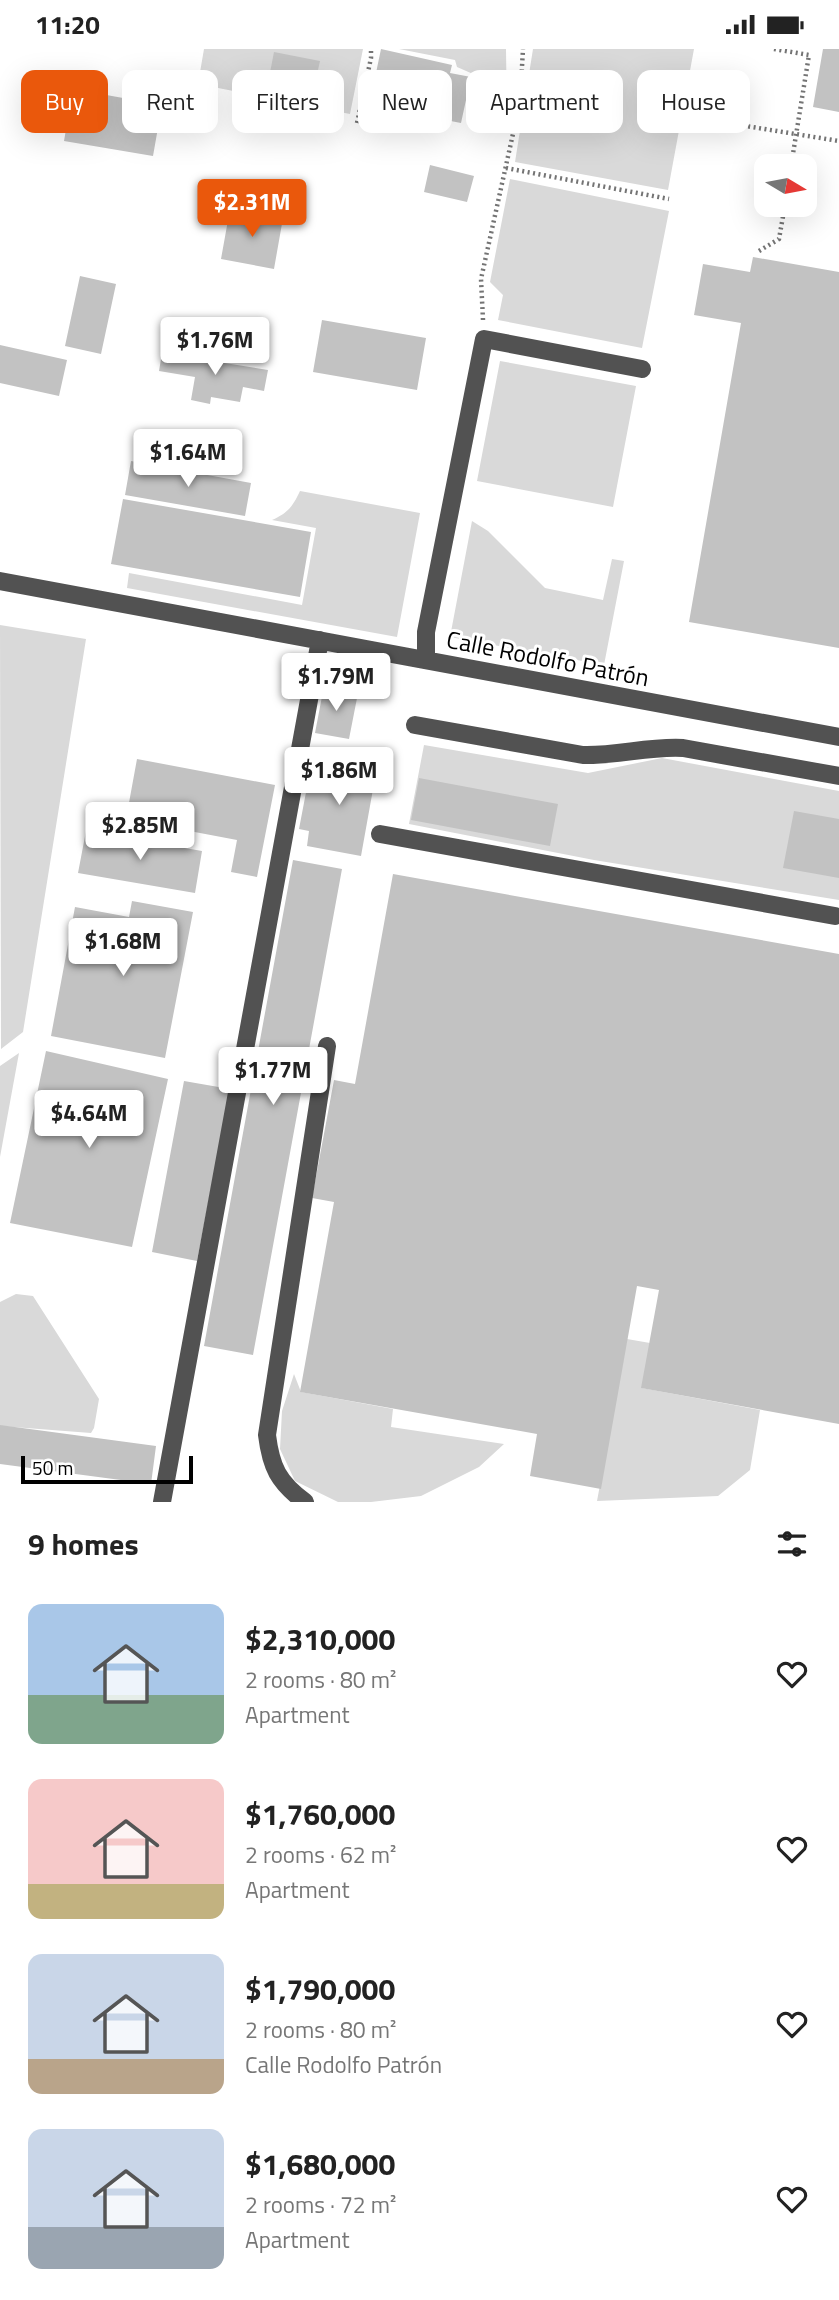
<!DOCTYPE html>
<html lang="en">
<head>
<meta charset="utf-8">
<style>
	:root { --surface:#fff; --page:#f6f6f6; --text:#222; --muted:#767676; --accent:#ea580c }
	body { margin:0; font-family:"Titillium Web",sans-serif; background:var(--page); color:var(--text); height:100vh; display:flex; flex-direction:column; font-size:26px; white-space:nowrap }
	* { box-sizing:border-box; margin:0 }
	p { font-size:23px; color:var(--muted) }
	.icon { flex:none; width:38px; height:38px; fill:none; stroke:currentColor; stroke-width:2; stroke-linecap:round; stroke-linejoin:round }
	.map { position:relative; height:1453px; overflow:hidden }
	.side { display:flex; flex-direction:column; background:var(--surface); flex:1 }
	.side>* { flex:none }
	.top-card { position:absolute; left:21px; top:21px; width:798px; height:63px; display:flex; gap:14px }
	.needle { width:46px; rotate:100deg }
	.fabs { position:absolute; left:754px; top:105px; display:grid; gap:14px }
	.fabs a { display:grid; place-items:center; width:63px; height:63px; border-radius:14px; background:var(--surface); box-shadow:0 7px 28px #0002; font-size:35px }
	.scale { position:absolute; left:21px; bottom:18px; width:172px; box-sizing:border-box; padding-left:7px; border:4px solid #000; border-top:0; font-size:19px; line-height:24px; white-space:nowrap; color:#000; -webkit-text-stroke:5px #fff; paint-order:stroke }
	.price { position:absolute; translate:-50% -60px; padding:0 16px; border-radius:7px; background:#fff; color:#222; font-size:23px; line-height:46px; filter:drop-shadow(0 2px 4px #0008) }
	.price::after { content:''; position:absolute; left:50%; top:42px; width:21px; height:16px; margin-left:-10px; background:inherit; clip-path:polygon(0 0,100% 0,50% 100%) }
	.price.on { background:var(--accent); color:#fff }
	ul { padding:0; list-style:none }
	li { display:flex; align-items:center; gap:21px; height:175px; padding:0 28px }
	li span { display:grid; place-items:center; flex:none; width:196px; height:140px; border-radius:14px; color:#555 }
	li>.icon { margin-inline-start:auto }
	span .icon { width:84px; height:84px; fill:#fffc; stroke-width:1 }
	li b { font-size:30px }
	h2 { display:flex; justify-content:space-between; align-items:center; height:84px; padding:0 28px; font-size:30px }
	.chip { padding:0 24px; border-radius:14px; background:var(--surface); box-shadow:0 7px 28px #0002; font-size:24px; line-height:63px }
	.chip.on { background:var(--accent); color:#fff }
	.status { display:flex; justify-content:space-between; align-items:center; height:49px; padding:0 35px; background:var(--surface); direction:ltr }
	.status svg { height:19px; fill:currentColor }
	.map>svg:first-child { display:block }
	.green { fill:#d9d9d9 }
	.building { fill:#c2c2c2 }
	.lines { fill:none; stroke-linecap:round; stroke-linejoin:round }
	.path { stroke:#747474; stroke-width:4.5; stroke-dasharray:2 3.5; stroke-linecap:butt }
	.minor { stroke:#525252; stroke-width:18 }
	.labels { text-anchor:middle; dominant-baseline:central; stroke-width:6; stroke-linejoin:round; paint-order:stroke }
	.street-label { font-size:24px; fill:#000; stroke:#fff }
</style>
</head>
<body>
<div class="status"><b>11:20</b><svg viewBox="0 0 49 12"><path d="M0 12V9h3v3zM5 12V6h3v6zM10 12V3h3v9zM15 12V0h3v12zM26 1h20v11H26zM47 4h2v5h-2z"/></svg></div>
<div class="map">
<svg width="839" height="1453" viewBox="0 0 839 1453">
	<rect width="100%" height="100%" fill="#fff"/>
	<path class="green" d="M204,0h159l-13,65 -152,-30z
		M399,0h107l1,70h-17l-11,-13 1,-29 -23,-10 -2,-7z
		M533,0h161l-26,141 -153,-28z
		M510,130l159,32 -27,137 -144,-28 5,-25 -13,-13z
		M500,312l136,25 -23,121 -136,-26z
		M300,442l120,22 -23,124 -270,-49 2,-15 173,32 14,-77 -44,-8c16,-7 21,-14 28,-29z
		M472,472l16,10 57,57 58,12 9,-41 12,2 -20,104 -154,-28z
		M0,576l86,14 -63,393 -22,17z
		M424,696l164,28 74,-15 177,33v109l-245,-40 -185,-36z
		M19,1004l-19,104v-91z
		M16,1245l17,2 66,103 -5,29 -3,5 -91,-7v-124z
		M627,1290l23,4 -8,45 118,22 -10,60 -32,26 -121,5z
		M294,1325l7,18 92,17 -2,18 113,17 -25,23 -58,29 -50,6h-33l-43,-21 -15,-32 2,-38z"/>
	<path class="building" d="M381,0l71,16 -2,8 21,4 -10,46 -26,-5 -2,12 -66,-14z
		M823,0h16v63l-26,-5z
		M274,3l46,9 -8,36 -45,-9z
		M73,40l89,16 -9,51 -89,-15z
		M430,116l44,11 -7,26 -43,-10z
		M230,160l53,9 -9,51 -53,-10z
		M753,208l86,15v376l-150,-26 52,-299 -47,-8 9,-51 47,8z
		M80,227l36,8 -15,70 -36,-8z
		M322,271l104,18 -9,52 -104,-18z
		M0,296l67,15 -8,36 -59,-13z
		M162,304l106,17 -4,21 -21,-4 -3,15 -29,-5 -1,7 -19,-4 4,-23 -36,-6z
		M131,412l120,22 -6,33 -120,-21z
		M123,450l188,33 -11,65 -189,-33z
		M324,637l34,7 -9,46 -34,-6z
		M326,708l51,10 -16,89 -54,-10 2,-15 -10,-2 8,-42 14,2z
		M137,710l138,26 -18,92 -26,-5 6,-32 -111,-21z
		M419,729l139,26 -8,42 -139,-26z
		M794,762l45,8v59l-56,-10z
		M86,782l116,20 -7,42 -117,-20z
		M293,811l49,9 -89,486 -49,-9z
		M393,825l446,80v470l-198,-36 18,-98 -22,-4 -36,203 -71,-13 7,-42 -237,-42 34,-190 -22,-4 22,-118 21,4z
		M132,852l61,11 -28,146 -114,-22 24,-129 54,10z
		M46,1002l122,28 -36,168 -122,-24z
		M184,1032l46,8 -33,172 -45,-9z
		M0,1376l156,21 -5,38 -151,-20z"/>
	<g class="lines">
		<path class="path" d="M774,0l35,6 -18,111
			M721,73l118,19
			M357,74l14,-65v-9
			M506,119l163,31
			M759,202l20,-12 6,-34
			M483,271l-2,-41 39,-177 3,-53"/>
		<path class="minor" d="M0,532l839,156
			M426,611v-28l58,-293 158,30
			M415,676l168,30c34,1 66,-9 100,-7l156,28
			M380,785l455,82
			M162,1453l158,-862
			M305,1453c-27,-20 -34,-35 -38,-67l60,-389"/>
	</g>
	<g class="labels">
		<g class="street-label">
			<text transform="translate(548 609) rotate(11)">Calle Rodolfo Patrón</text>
		</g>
	</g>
</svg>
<div class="fabs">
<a><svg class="needle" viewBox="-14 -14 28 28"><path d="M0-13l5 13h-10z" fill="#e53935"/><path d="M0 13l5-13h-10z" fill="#767676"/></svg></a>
</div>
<div class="scale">50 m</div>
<b class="price on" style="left:252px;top:190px">$2.31M</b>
<b class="price" style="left:215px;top:328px">$1.76M</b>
<b class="price" style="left:188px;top:440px">$1.64M</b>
<b class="price" style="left:336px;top:664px">$1.79M</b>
<b class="price" style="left:339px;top:758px">$1.86M</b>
<b class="price" style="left:140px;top:813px">$2.85M</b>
<b class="price" style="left:123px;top:929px">$1.68M</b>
<b class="price" style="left:273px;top:1058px">$1.77M</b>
<b class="price" style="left:89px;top:1101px">$4.64M</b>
<div class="top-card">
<a class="chip on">Buy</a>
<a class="chip">Rent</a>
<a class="chip">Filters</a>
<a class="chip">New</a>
<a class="chip">Apartment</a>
<a class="chip">House</a>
</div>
</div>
<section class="side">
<h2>9 homes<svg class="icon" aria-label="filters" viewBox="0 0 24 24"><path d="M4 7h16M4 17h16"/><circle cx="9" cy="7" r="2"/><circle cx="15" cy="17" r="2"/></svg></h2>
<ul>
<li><span style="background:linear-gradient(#a9c7e8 65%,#7fa58c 0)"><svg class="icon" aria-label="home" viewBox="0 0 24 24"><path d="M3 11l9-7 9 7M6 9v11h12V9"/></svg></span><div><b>$2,310,000</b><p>2 rooms · 80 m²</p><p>Apartment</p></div><svg class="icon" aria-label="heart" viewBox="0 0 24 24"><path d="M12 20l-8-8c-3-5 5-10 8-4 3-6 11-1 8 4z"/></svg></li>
<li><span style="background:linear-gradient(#f6c9c9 75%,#c2b280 0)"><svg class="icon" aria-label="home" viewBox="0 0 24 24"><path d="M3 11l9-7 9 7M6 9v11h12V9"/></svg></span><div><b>$1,760,000</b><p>2 rooms · 62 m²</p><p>Apartment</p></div><svg class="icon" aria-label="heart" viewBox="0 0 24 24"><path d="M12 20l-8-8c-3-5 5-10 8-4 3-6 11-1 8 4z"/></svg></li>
<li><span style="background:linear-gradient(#c9d6e8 75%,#b9a48a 0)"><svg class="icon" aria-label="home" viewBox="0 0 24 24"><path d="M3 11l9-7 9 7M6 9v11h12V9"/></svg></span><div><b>$1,790,000</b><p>2 rooms · 80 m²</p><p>Calle Rodolfo Patrón</p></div><svg class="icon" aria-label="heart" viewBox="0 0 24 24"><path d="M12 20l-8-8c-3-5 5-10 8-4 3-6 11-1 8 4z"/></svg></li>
<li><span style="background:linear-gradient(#c9d6e8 70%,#9aa5b1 0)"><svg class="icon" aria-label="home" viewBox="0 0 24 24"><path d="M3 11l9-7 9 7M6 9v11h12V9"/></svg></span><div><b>$1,680,000</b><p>2 rooms · 72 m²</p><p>Apartment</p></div><svg class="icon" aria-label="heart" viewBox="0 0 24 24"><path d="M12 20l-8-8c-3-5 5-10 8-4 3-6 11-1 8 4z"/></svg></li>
</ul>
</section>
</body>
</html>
